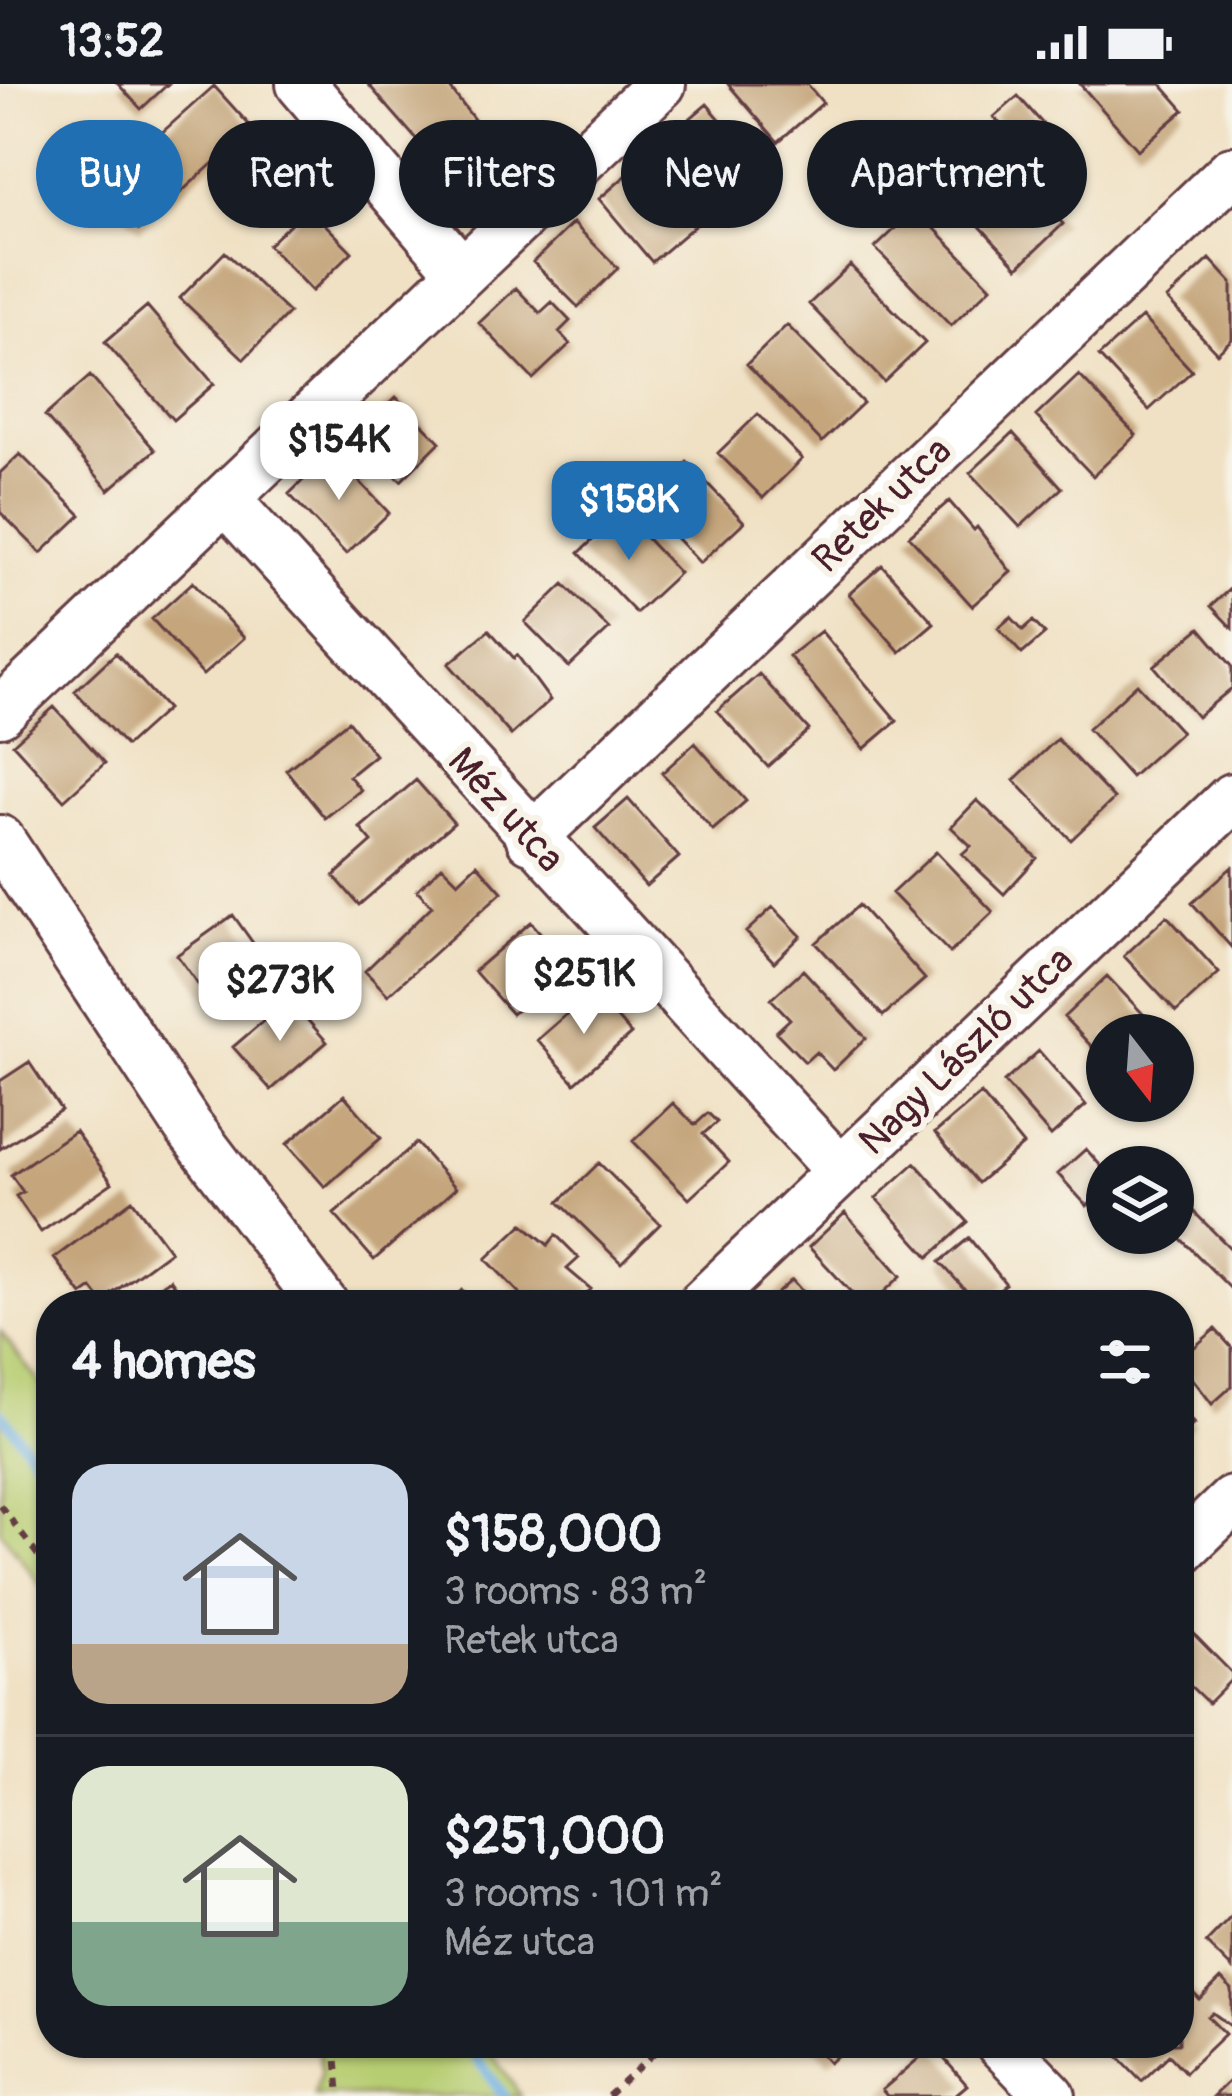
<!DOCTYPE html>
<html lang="en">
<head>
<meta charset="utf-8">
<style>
	:root { --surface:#171b24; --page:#242831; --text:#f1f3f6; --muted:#9ea1a6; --line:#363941; --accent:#1f6fb2 }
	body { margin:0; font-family:Pangolin,sans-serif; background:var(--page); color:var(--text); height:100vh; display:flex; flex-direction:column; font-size:45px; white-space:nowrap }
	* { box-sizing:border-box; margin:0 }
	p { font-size:39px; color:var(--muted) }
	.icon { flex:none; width:66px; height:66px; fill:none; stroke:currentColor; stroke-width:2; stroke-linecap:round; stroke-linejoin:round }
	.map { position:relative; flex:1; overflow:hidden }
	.details { position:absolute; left:36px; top:1206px; width:1158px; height:768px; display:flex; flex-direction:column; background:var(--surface); border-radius:48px; box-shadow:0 3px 9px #0004 }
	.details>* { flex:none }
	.guide { position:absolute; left:36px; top:36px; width:1161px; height:108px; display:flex; gap:24px }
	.needle { width:78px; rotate:163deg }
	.buttons { position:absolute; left:1086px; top:930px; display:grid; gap:24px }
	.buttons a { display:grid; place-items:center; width:108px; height:108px; border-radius:50%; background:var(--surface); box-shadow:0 3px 9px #0004; font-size:60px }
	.price { position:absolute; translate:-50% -102px; padding:0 27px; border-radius:24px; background:#fff; color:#222; font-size:39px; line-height:78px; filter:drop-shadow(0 3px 6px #0008) }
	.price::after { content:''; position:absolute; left:50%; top:72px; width:36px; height:27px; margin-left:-18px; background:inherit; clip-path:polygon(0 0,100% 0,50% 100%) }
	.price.current { background:var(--accent); color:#fff }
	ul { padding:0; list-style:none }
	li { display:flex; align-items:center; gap:36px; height:300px; padding:0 36px }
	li+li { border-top:3px solid var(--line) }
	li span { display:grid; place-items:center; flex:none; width:336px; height:240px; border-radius:36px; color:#555 }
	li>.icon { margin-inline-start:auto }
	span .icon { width:144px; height:144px; fill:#fffc; stroke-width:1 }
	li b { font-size:51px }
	h2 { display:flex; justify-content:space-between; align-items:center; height:144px; padding:0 36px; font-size:51px }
	.tag { padding:0 42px; border-radius:54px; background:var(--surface); box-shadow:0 3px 9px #0004; font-size:42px; line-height:108px }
	.tag.current { background:var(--accent); color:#fff }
	.status { display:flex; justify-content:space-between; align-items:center; height:84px; padding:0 60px; background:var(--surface); direction:ltr }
	.status svg { height:33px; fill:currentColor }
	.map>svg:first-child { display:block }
	.green { fill:#b7cd72; stroke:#80764e; stroke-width:3 }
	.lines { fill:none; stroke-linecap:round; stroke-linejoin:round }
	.stream { stroke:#6fb0e4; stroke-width:10 }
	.building { fill:#c4a57c }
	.minor-casing { stroke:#633c42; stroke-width:54 }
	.path { stroke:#633c42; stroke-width:6; stroke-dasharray:9 9; stroke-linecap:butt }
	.minor { stroke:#fff; stroke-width:48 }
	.labels { text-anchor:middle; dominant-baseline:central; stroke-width:12; stroke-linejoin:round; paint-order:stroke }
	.street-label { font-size:39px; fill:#4a1f2b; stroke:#f7f3e8 }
</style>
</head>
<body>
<div class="status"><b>13:52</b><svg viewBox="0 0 49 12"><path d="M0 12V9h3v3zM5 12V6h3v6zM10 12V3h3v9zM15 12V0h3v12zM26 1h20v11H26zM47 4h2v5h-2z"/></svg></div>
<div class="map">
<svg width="1232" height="2012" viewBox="0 0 1232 2012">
	<rect width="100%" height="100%" fill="#f7f3e8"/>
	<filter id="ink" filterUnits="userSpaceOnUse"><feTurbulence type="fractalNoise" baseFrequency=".00833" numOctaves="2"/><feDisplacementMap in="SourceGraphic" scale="24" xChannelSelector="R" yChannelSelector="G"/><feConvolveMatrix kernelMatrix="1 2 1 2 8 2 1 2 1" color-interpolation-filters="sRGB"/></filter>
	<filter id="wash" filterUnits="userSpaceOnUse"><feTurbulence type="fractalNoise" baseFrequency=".004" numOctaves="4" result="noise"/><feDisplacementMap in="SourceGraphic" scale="48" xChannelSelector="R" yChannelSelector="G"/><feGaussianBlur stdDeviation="2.7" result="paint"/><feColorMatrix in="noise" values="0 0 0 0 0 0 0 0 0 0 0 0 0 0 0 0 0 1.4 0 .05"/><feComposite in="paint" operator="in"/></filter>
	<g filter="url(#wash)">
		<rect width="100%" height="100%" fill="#f0e1c4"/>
		<path class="green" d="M0,1247l51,67v202l-51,-70z
			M318,1959h166l37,53h-207l7,-24z"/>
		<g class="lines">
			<path class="stream" d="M0,1328l51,68
				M466,1959l38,53"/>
		</g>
		<g id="blocks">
			<path class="building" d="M118,0h50l-27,25z
				M368,0h79l35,46 -12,10 5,6 -30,26z
				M728,0h79l16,19 -45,39z
				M1080,0h81l23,26 -46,40z
				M214,2l38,42 -113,102 -22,-25 38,-35 -16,-17z
				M1018,12l47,53 -23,21 -48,-53z
				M707,20l23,27 5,-5 31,36 -45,39 -54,-63z
				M638,81l60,58 -46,39 -53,-63z
				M1009,82l54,58 -45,43 -54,-58z
				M308,123l44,45 -40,39 -44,-46z
				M916,125l75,78 -40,39 -76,-78z
				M573,139l45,45 -40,39 -45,-45z
				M225,168l64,61 -45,46 -64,-61z
				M1210,175l22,24v56l-15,14 -50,-54z
				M850,181l75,78 -41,39 -75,-78z
				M516,204l24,25 12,-11 18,19 -11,11 11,12 -37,35 -54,-56z
				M147,222l67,78 -41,36 -68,-78z
				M1142,233l50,54 -43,39 -50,-54z
				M787,241l76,78 -41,39 -75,-78z
				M1079,291l57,60 -43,41 -57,-60z
				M90,292l65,74 -46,40 -64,-74z
				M396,313l44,45 -39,39 -45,-45z
				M758,330l44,45 -39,39 -45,-45z
				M1013,349l49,55 -42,39 -50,-54z
				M332,368l57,61 -43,41 -57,-60z
				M20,370l61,61 -40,38 -41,-41v-39z
				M687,378l57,60 -44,41 -57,-60z
				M949,417l25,29 3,-3 34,45 -39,34 -63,-70z
				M622,428l57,61 -43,40 -57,-60z
				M882,481l52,58 -34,29 -51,-58z
				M193,498l51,56 -41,37 -51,-56z
				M564,500l45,45 -40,38 -44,-45z
				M1232,503v41l-21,-22z
				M1011,533l12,13 10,-9 12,13 -23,20 -24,-26z
				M1200,544l32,38v22l-35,29 -43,-51z
				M489,546l25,28 3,-3 33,45 -39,35 -62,-71z
				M821,547l76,90 -33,28 -75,-93z
				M116,569l51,56 -41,37 -51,-55z
				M759,590l50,56 -41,37 -51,-56z
				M1137,600l44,48 -50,45 -43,-48z
				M54,623l51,56 -41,37 -51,-56z
				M348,637l27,34 -26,21 12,14 -36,28 -39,-48z
				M1057,655l57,60 -43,41 -57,-60z
				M695,659l51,58 -33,29 -51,-57z
				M416,696l38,43 -95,82 -25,-29 38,-34 -12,-14z
				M628,715l51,58 -33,29 -51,-58z
				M977,716l60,58 -33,36 -42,-40 9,-8 -20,-19z
				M936,768l57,60 -43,41 -58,-60z
				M477,780l25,28 -114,103 -23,-24 67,-65 -15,-16 25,-24 16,16z
				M1232,783v81l-40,-45z
				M859,821l66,74 -42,37 -67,-73z
				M773,823l28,29 -27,26 -28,-30z
				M233,831l32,45 -56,40 -32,-45z
				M1167,832l52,57 -43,39 -52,-56z
				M531,838l38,44 -57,48 -38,-43z
				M803,886l63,68 -33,32 -17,-18 -11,10 -29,-30 14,-13 -19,-20z
				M1107,892l56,59h-56v28l-43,-46z
				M593,907l38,43 -56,49 -38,-43z
				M289,915l38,43 -56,48 -38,-43z
				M1039,967l47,54 -35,31 -47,-54z
				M29,978l32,48 -61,39v-68z
				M981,1010l42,51 -45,38 -43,-50z
				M344,1011l37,43 -56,49 -38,-43z
				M673,1019l22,22 13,-12 9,9 -14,12 26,28 -40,37 -56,-58z
				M75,1047l37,52 -71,49 -25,-36 7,-4 -12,-17z
				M416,1059l40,45 -82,72 -40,-46z
				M1086,1065l21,24v15l-20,18 -29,-32z
				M599,1079l61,61 -39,39 -62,-61z
				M915,1079l53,59 -39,35 -53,-59z
				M132,1116l38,51 -68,50 -10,-13 -10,7 -28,-37z
				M1192,1126l40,40v40l-59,-59z
				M845,1129l56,63 -31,29h-7l-54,-58z
				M523,1140l25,21 8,-10 23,23 -12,11 24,20 -16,16h-44l-45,-46z
				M969,1154l37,46 -27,21 -39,-43z
				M170,1195l14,19 13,-10 13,17h-64l-4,-5z
				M792,1196l22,25h-50z
				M462,1206l13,14 9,-9 9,10h-46z
				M1215,1245l17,19v38l-20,18 -33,-43z
				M1179,1324l15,16 -15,13z
				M1179,1535l53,54v6l-24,24 -29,-28z
				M1232,1832v53l-26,-26z
				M1179,1894l21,22 21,-21 11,11v37l-19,-14 -5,4 17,17 -40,38 -16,-17 -27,26 -37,-38h74z
				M811,1959h40l-22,20z
				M933,1962l34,39 -13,11h-67l-5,-6z
				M1232,1994v18h-19z"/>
		</g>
	</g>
	<g filter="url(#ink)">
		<use href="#blocks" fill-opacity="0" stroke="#633c42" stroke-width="3"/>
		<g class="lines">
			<g class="minor-casing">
				<path id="minor" d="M301,0l160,187
					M225,415l615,672
					M0,628l661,-628
					M531,755l701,-668
					M0,756l187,285 137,180
					M701,1221l531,-507
					M1179,1468l53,-51
					M1000,1959l51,53"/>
			</g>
			<path class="path" d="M0,1421l51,68
				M335,1959l5,53
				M608,2012l57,-53"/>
			<use href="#minor" class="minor"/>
		</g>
	</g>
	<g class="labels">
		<g class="street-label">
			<text transform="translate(882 421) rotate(-44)">Retek utca</text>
			<text transform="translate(506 726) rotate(48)">Méz utca</text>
			<text transform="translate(966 967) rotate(-44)">Nagy László utca</text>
		</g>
	</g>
</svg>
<div class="buttons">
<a><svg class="needle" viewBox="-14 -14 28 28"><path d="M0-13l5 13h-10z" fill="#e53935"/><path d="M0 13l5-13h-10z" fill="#9ea1a6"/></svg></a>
<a><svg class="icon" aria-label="layers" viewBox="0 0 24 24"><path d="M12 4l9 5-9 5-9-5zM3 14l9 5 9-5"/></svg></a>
</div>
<b class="price" style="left:339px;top:419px">$154K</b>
<b class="price current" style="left:629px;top:479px">$158K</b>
<b class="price" style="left:584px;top:953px">$251K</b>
<b class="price" style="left:280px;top:960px">$273K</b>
<div class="guide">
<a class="tag current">Buy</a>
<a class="tag">Rent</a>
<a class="tag">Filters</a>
<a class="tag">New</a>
<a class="tag">Apartment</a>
</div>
<section class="details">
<h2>4 homes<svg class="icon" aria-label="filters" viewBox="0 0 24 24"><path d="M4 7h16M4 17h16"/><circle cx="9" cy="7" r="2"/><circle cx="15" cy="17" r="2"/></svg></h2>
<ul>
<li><span style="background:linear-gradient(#c9d6e8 75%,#b9a48a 0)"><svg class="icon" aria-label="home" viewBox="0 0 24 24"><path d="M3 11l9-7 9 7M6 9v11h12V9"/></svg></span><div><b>$158,000</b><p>3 rooms · 83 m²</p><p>Retek utca</p></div></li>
<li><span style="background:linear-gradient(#dfe7d0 65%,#7fa58c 0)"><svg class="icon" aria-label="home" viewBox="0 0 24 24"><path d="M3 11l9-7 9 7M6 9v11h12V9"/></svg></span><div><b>$251,000</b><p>3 rooms · 101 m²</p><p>Méz utca</p></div></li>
</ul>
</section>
</div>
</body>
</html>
